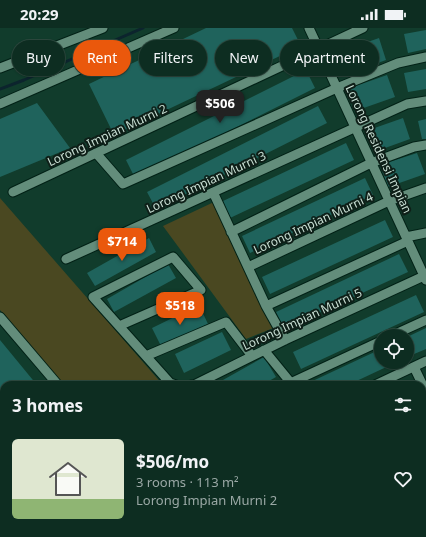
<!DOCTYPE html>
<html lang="en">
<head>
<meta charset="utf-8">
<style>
	:root { --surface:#0d2d21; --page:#1b392e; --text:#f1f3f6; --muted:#9aa8a5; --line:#2d493f; --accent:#ea580c }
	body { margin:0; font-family:"Noto Sans",sans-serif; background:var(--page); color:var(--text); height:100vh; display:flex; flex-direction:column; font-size:15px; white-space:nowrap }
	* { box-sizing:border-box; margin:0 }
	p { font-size:13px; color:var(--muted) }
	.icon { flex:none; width:22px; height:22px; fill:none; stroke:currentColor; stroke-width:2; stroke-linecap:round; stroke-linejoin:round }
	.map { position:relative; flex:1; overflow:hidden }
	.drawer { position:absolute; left:0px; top:353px; width:426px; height:156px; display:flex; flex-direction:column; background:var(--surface); border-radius:12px 12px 0 0; box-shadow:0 1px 3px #0004,0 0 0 1px var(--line) }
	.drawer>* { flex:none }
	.top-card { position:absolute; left:12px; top:12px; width:402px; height:36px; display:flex; gap:8px }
	.tools { position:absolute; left:374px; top:301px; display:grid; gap:8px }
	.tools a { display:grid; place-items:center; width:40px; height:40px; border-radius:50%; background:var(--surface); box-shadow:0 1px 3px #0004,0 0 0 1px var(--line); font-size:20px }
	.price { position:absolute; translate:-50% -34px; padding:0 9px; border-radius:8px; background:var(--accent); color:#fff; font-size:13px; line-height:26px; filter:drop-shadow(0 1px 2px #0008) }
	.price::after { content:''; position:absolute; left:50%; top:24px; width:12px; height:9px; margin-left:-6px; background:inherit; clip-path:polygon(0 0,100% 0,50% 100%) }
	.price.active { background:#222; color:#fff }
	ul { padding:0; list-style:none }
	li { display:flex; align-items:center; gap:12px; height:100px; padding:0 12px }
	li span { display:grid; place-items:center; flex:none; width:112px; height:80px; border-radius:6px; color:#555 }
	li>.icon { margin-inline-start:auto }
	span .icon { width:48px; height:48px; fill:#fffc; stroke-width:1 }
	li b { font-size:17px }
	h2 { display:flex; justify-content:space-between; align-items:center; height:48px; padding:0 12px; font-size:17px }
	.chip { padding:0 14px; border-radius:18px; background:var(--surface); box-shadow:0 1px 3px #0004,0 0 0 1px var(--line); font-size:14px; line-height:36px }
	.chip.active { background:var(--accent); color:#fff }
	.status { display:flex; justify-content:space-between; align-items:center; height:28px; padding:0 20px; background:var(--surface); direction:ltr }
	.status svg { height:11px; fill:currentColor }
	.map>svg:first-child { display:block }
	.green { fill:#4a4821 }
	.forest { fill:#6e6912 }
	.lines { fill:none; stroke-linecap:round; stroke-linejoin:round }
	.stream { stroke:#0c242d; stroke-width:3 }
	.building { fill:#1f635c }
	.minor-casing { stroke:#022116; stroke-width:11 }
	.minor { stroke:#638d7b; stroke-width:9 }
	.labels { text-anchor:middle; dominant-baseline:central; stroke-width:4; stroke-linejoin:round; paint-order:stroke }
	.street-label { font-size:12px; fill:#c8ded3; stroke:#0e1f18 }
</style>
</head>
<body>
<div class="status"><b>20:29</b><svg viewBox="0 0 49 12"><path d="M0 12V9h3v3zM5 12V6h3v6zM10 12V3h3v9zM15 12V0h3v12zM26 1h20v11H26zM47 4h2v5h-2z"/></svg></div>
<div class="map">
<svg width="426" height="509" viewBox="0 0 426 509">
	<rect width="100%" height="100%" fill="#113c2c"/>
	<path class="green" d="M0,170l163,187h-99l-64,-75z
		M214,174l62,125 -30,12 -83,-113z
		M426,377v24l-4,2v-23z
		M188,505h104l3,4h-103z"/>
	<path class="forest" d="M426,476v33h-50l6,-4h40v-26z"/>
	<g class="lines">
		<path class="stream" d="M0,61l24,-9 119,-52"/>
	</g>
	<path class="building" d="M206,0h86l9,18 -187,89 -25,-51z
		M426,2v19l-18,4 -4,-19z
		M379,10l7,22 -36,13 -8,-22z
		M426,41v20l-18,3 -4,-19z
		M306,42l9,18 -180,90 -9,-18z
		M387,47l8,22 -37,13 -8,-22z
		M37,75l33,45 -70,29v-58z
		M318,78l9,17 -171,86 -9,-17z
		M403,90l7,21 -36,13 -8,-21z
		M426,91v20h-4l-4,-18z
		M346,115l8,17 -124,58 -7,-17z
		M417,125l8,21 -37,13 -8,-22z
		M365,150l8,17 -123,58 -8,-17z
		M385,192l8,17 -123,57 -8,-17z
		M149,210l7,14 -61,34 -8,-13z
		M399,226l9,18 -124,57 -8,-17z
		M168,236l8,14 -62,34 -7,-13z
		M416,267l8,17 -123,57 -8,-17z
		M199,277l9,19 -47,22 -9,-18z
		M426,300v21l-19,8v-20z
		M222,304l9,18 -47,23 -9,-19z
		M0,312l37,45h-33v39l-4,-5z
		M381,321v13h16l-49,23h-44z
		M264,329l12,20 -14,8h-48z
		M426,418v35l-4,1v-34z
		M4,481v24h127l1,3 -132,1v-27z
		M308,505h30l4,4h-30z"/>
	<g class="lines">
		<g class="minor-casing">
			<path id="minor" d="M309,0l117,252
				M0,40l103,-40
				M0,76l174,-76
				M96,125l27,31 214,-96 61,-25 28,-6
				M13,164l350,-164
				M213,164l53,114 19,34
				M231,204l140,-69 43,-16 12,-2
				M406,209l20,-4
				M66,231l341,-155 19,-3
				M248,239l141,-66 37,-13
				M266,278l142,-65
				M0,289l58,68
				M119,298l82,-36 -28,-33 -80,40 77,86 6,2
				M391,308l35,-16
				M264,322l27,33
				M146,328l80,-34 26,34
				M414,339l12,25
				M191,357h3l91,-45 141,-65
				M286,357l95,-44
				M375,357l51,-24
				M0,408l4,5
				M422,413l4,-2
				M0,466h4
				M184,505l3,4
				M350,505l3,4
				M366,509l6,-4"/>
		</g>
		<use href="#minor" class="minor"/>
	</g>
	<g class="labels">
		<g class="street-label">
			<text transform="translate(107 107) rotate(-25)">Lorong Impian Murni 2</text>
			<text transform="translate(379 121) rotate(65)">Lorong Residensi Impian</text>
			<text transform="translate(206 154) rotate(-25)">Lorong Impian Murni 3</text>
			<text transform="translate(313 195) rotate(-25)">Lorong Impian Murni 4</text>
			<text transform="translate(302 291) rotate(-25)">Lorong Impian Murni 5</text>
		</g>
	</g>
</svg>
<div class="tools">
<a><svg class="icon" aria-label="locate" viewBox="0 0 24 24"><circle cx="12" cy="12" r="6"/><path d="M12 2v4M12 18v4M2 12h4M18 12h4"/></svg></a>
</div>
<b class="price active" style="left:220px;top:96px">$506</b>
<b class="price" style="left:122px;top:234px">$714</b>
<b class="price" style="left:180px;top:298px">$518</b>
<div class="top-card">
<a class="chip">Buy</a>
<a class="chip active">Rent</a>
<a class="chip">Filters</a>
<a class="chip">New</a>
<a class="chip">Apartment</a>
</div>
<section class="drawer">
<h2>3 homes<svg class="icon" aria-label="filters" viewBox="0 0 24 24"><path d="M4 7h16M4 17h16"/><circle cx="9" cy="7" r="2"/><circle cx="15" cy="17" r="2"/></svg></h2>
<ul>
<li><span style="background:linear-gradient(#dfe7d0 75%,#8fb573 0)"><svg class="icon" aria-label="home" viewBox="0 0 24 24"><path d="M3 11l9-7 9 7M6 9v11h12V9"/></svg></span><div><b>$506/mo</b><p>3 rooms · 113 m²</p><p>Lorong Impian Murni 2</p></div><svg class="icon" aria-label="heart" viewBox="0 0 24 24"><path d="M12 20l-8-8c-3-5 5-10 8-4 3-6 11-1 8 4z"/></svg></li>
</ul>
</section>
</div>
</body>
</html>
